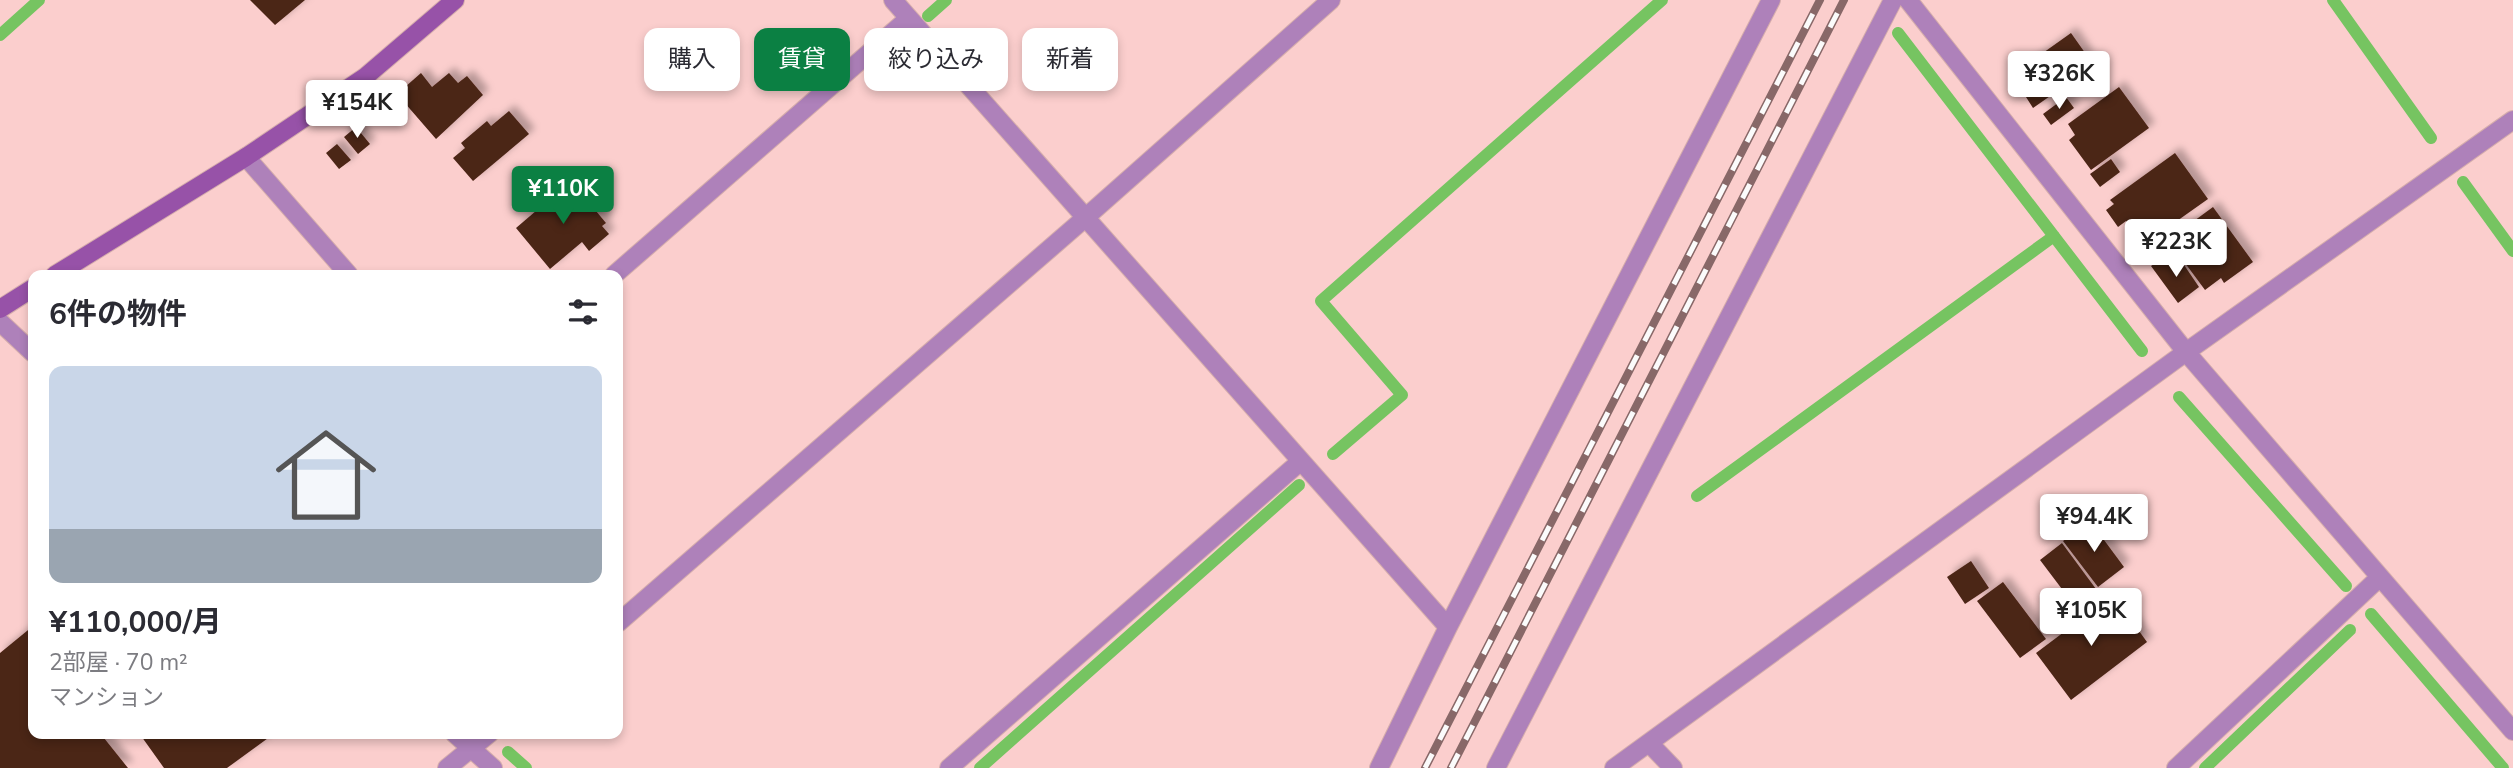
<!DOCTYPE html>
<html lang="ja">
<head>
<meta charset="utf-8">
<style>
	:root { --surface:#fff; --page:#f2f2f3; --text:#2b2b33; --muted:#7c7c81; --line:#e1e1e2; --accent:#0b8043 }
	body { margin:0; font-family:"Nunito Sans","Noto Sans JP",sans-serif; background:var(--page); color:var(--text); height:100vh; display:flex; flex-direction:column; font-size:26px; white-space:nowrap }
	* { box-sizing:border-box; margin:0 }
	p { font-size:23px; color:var(--muted) }
	.icon { flex:none; width:38px; height:38px; fill:none; stroke:currentColor; stroke-width:2; stroke-linecap:round; stroke-linejoin:round }
	.map { position:relative; flex:1; overflow:hidden }
	.side { position:absolute; left:28px; top:270px; width:595px; height:469px; display:flex; flex-direction:column; background:var(--surface); border-radius:14px; box-shadow:0 4px 10px #0003 }
	.side>* { flex:none }
	.hud { position:absolute; left:644px; top:28px; width:665px; height:63px; display:flex; gap:14px }
	.price { position:absolute; translate:-50% -60px; padding:0 16px; border-radius:7px; background:#fff; color:#222; font-size:23px; line-height:46px; filter:drop-shadow(0 2px 4px #0008) }
	.price::after { content:''; position:absolute; left:50%; top:42px; width:21px; height:16px; margin-left:-10px; background:inherit; clip-path:polygon(0 0,100% 0,50% 100%) }
	.price.current { background:var(--accent); color:#fff }
	ul { padding:0; list-style:none }
	li { display:grid; align-content:center; gap:14px; height:371px; padding:0 21px }
	li+li { border-top:2px solid var(--line) }
	li span { display:grid; place-items:center; height:217px; border-radius:14px; color:#555 }
	li>.icon { margin-inline-start:auto }
	span .icon { width:126px; height:126px; fill:#fffc; stroke-width:1 }
	li b { font-size:30px }
	h2 { display:flex; justify-content:space-between; align-items:center; height:84px; padding:0 21px; font-size:30px }
	.chip { padding:0 24px; border-radius:14px; background:var(--surface); box-shadow:0 4px 10px #0003; font-size:24px; line-height:63px }
	.chip.current { background:var(--accent); color:#fff }
	.map>svg:first-child { display:block }
	.lines { fill:none; stroke-linecap:round; stroke-linejoin:round }
	.stream { stroke:#76c461; stroke-width:12 }
	.building { fill:#4c2517; filter:url(#shadow) }
	.street-casing { stroke:#d5adac; stroke-width:20 }
	.secondary-casing { stroke:#d5adac; stroke-width:20 }
	.street { stroke:#ae81ba; stroke-width:18 }
	.secondary { stroke:#9752a8; stroke-width:18 }
	.rail-casing { stroke:#886868; stroke-width:8 }
	.rail { stroke:#fbfbfb; stroke-width:5; stroke-dasharray:16; stroke-linecap:butt }
</style>
</head>
<body>
<div class="map">
<svg width="2513" height="768" viewBox="0 0 2513 768">
	<defs>
		<filter id="shadow"><feDropShadow dx="6" dy="-6" stdDeviation="3.5" flood-color="#0004"/></filter>
	</defs>
	<rect width="100%" height="100%" fill="#fbcecd"/>
	<g class="lines">
		<path class="stream" d="M2333,0l98,138
			M928,16l18,-16
			M1898,33l244,318
			M0,35l39,-35
			M2463,182l50,69
			M2179,397l167,189
			M1333,454l69,-59 -81,-94 341,-301
			M1697,496l357,-260
			M2371,614l132,154
			M508,752l18,16
			M980,768l319,-283
			M2205,768l145,-138"/>
	</g>
	<path class="building" d="M250,0h55l-30,25z
		M2071,33l17,24 -8,5 6,9 -53,37 -21,-33z
		M421,73l11,14 17,-14 9,10 9,-7 16,19 -47,44 -39,-45z
		M2119,87l30,41 -58,42 -22,-30 6,-5 -7,-11z
		M2066,97l8,11 -23,17 -8,-11z
		M509,111l20,23 -56,47 -20,-23 12,-10 -4,-5 26,-22 4,5z
		M356,127l14,17 -12,10 -14,-17z
		M337,144l14,16 -12,9 -13,-16z
		M2175,153l33,46 -65,46 -17,-24 -8,6 -12,-17 8,-6 -4,-4z
		M2111,159l9,13 -20,15 -10,-13z
		M571,181l35,42 -4,3 7,8 -20,17 -7,-9 -32,27 -34,-41z
		M2213,207l40,55 -29,21 -3,-5 -16,12 -37,-50z
		M2164,257l6,9 10,-7 19,28 -21,16 -27,-37z
		M2090,521l34,46 -26,20 -35,-46z
		M2062,543l34,46 -22,16 -34,-45z
		M1971,561l18,27 -24,16 -18,-27z
		M2003,582l43,57 -26,19 -43,-57z
		M2108,599l8,10 5,-3 26,36 -76,58 -35,-47z
		M33,626v107h67l28,35h-128v-115z
		M139,733h136l-48,35h-63z"/>
	<g class="lines">
		<g class="street-casing">
			<path id="street" d="M893,0l555,627
				M1908,0l278,352 327,379
				M246,157l103,118
				M614,275l295,-257
				M0,322l33,31
				M618,623l467,-405 246,-218
				M454,733l39,35
				M1649,743l24,25
				M447,768l43,-35
				M949,768l352,-307
				M1379,768l69,-141 323,-627
				M1496,768l397,-768
				M1614,768l572,-416 327,-232
				M2176,768l203,-190"/>
		</g>
		<g class="secondary-casing">
			<path id="secondary" d="M55,275l191,-118 119,-80 90,-77
				M0,309l33,-21"/>
		</g>
		<use href="#street" class="street"/>
		<use href="#secondary" class="secondary"/>
		<g class="rail-casing">
			<path id="rail" d="M1425,768l395,-768
				M1451,768l393,-768"/>
		</g>
		<use href="#rail" class="rail"/>
	</g>
</svg>
<b class="price" style="left:2059px;top:111px">¥326K</b>
<b class="price" style="left:357px;top:140px">¥154K</b>
<b class="price current" style="left:563px;top:226px">¥110K</b>
<b class="price" style="left:2176px;top:279px">¥223K</b>
<b class="price" style="left:2094px;top:554px">¥94.4K</b>
<b class="price" style="left:2091px;top:648px">¥105K</b>
<div class="hud">
<a class="chip">購入</a>
<a class="chip current">賃貸</a>
<a class="chip">絞り込み</a>
<a class="chip">新着</a>
</div>
<section class="side">
<h2>6件の物件<svg class="icon" aria-label="filters" viewBox="0 0 24 24"><path d="M4 7h16M4 17h16"/><circle cx="9" cy="7" r="2"/><circle cx="15" cy="17" r="2"/></svg></h2>
<ul>
<li><span style="background:linear-gradient(#c9d6e8 75%,#9aa5b1 0)"><svg class="icon" aria-label="home" viewBox="0 0 24 24"><path d="M3 11l9-7 9 7M6 9v11h12V9"/></svg></span><div><b>¥110,000/月</b><p>2部屋 · 70 m²</p><p>マンション</p></div></li>
</ul>
</section>
</div>
</body>
</html>
